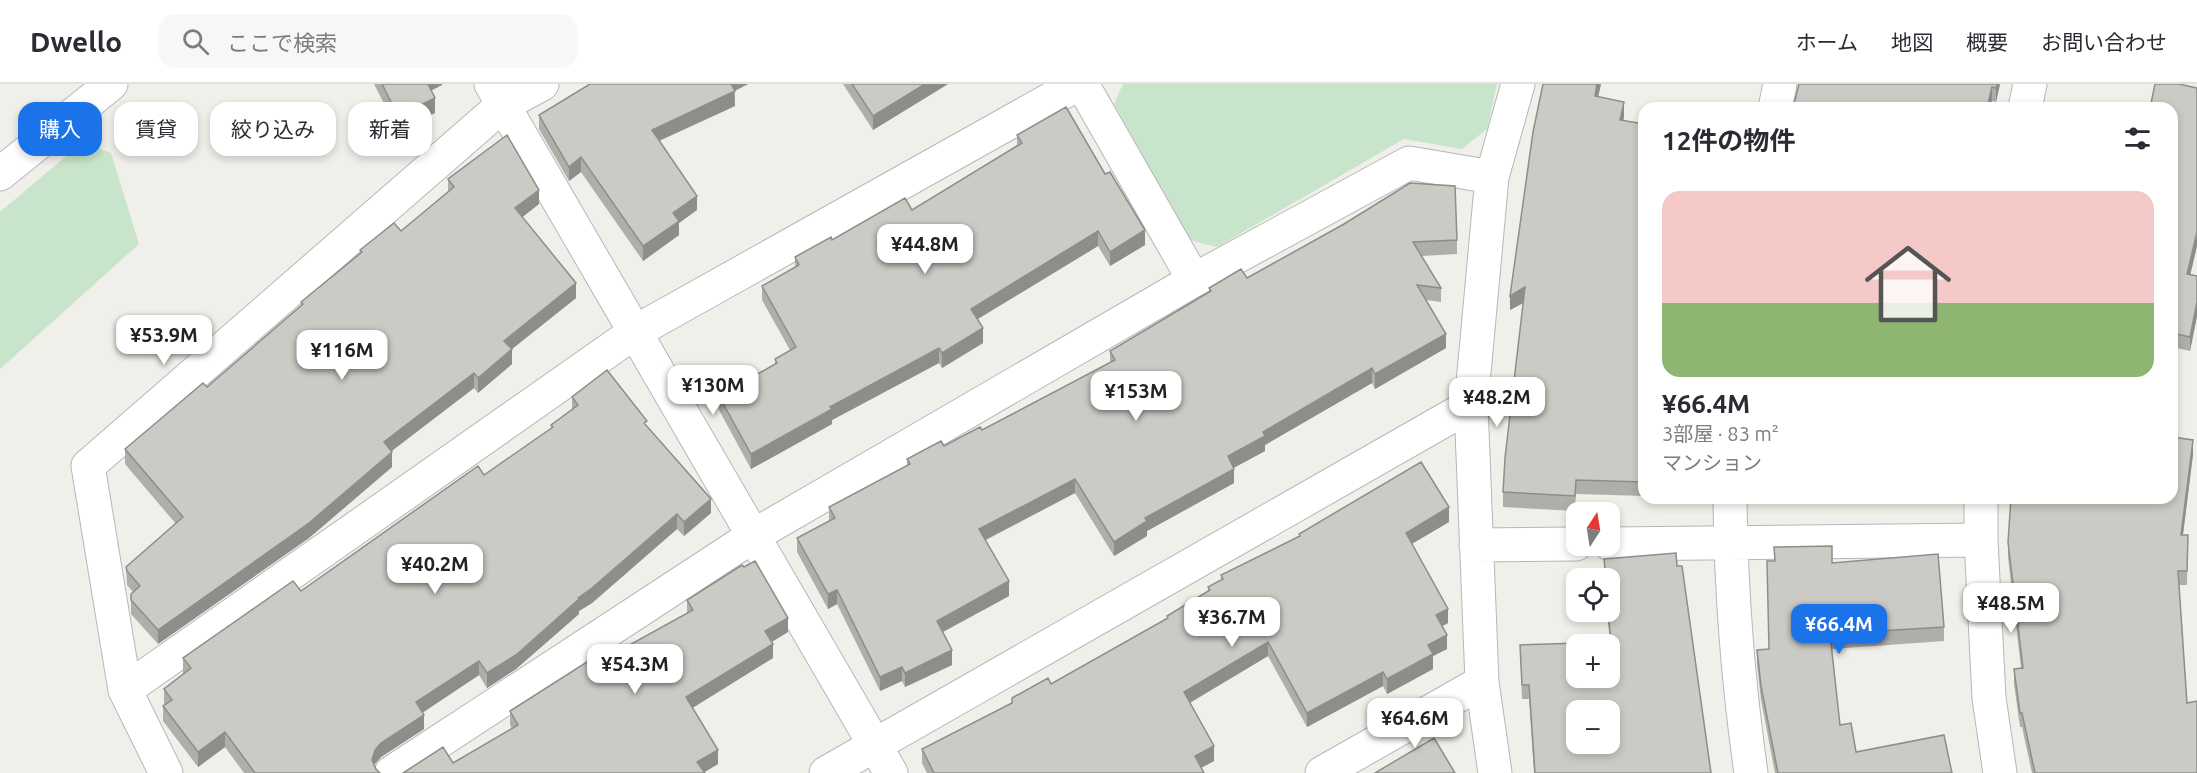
<!DOCTYPE html>
<html lang="ja">
<head>
<meta charset="utf-8">
<style>
	:root { --surface:#fff; --page:#f7f7f7; --text:#2b2b33; --muted:#7c7c81; --line:#e1e1e2; --accent:#1a73e8 }
	body { margin:0; font-family:Ubuntu,"Noto Sans JP",sans-serif; background:var(--page); color:var(--text); height:100vh; display:flex; flex-direction:column; font-size:22px; white-space:nowrap }
	* { box-sizing:border-box; margin:0 }
	p { font-size:20px; color:var(--muted) }
	.icon { flex:none; width:33px; height:33px; fill:none; stroke:currentColor; stroke-width:2; stroke-linecap:round; stroke-linejoin:round }
	.map { position:relative; flex:1; overflow:hidden }
	.sheet { position:absolute; left:1638px; top:18px; width:540px; height:402px; display:flex; flex-direction:column; background:var(--surface); border-radius:18px; box-shadow:0 3px 9px #0003 }
	.sheet>* { flex:none }
	.guide { position:absolute; left:18px; top:18px; width:570px; height:54px; display:flex; gap:12px }
	.needle { width:39px; rotate:12deg }
	.tools { position:absolute; left:1566px; top:418px; display:grid; gap:12px }
	.tools a { display:grid; place-items:center; width:54px; height:54px; border-radius:12px; background:var(--surface); box-shadow:0 3px 9px #0003; font-size:30px }
	.price { position:absolute; translate:-50% -51px; padding:0 14px; border-radius:12px; background:#fff; color:#222; font-size:20px; line-height:39px; filter:drop-shadow(0 2px 3px #0008) }
	.price::after { content:''; position:absolute; left:50%; top:36px; width:18px; height:14px; margin-left:-9px; background:inherit; clip-path:polygon(0 0,100% 0,50% 100%) }
	.price.on { background:var(--accent); color:#fff }
	ul { padding:0; list-style:none }
	li { display:grid; align-content:center; gap:12px; height:318px; padding:0 24px }
	li span { display:grid; place-items:center; height:186px; border-radius:18px; color:#555 }
	li>.icon { margin-inline-start:auto }
	span .icon { width:108px; height:108px; fill:#fffc; stroke-width:1 }
	li b { font-size:26px }
	h2 { display:flex; justify-content:space-between; align-items:center; height:72px; padding:0 24px; font-size:26px }
	.tag { padding:0 21px; border-radius:18px; background:var(--surface); box-shadow:0 3px 9px #0003; font-size:21px; line-height:54px }
	.tag.on { background:var(--accent); color:#fff }
	header { display:flex; align-items:center; gap:36px; box-sizing:border-box; height:84px; padding:0 30px; background:var(--surface); border-bottom:2px solid var(--line) }
	header strong { font-size:28px }
	nav { display:flex; gap:33px; margin-inline-start:auto; font-size:21px }
	.search { width:420px; height:54px; background:var(--page); display:flex; align-items:center; gap:15px; box-sizing:border-box; padding:0 21px; border-radius:18px; color:var(--muted); font-size:22px }
	.map>svg:first-child { display:block }
	.green { fill:#c8e4ca }
	.lines { fill:none; stroke-linecap:round; stroke-linejoin:round }
	.street-casing { stroke:#b5b7bb; stroke-width:35 }
	.secondary-casing { stroke:#b7b9be; stroke-width:35 }
	.street { stroke:#fff; stroke-width:33 }
	.secondary { stroke:#fff; stroke-width:33 }
	.wall { fill:#afaea9 }
	.shaded-wall { fill:#8e8d8a }
	.building { fill:#cbcac5; stroke:#8e8d8a; stroke-width:1.5; fill-rule:evenodd }
</style>
</head>
<body>
<header>
<strong>Dwello</strong>
<div class="search"><svg class="icon" aria-label="search" viewBox="0 0 24 24"><circle cx="10" cy="10" r="6"/><path d="M15 15l6 6"/></svg>ここで検索</div>
<nav><a>ホーム</a><a>地図</a><a>概要</a><a>お問い合わせ</a></nav>
</header>
<div class="map">
<svg width="2197" height="689" viewBox="0 0 2197 689">
	<rect width="100%" height="100%" fill="#f0efe9"/>
	<path class="green" d="M1123,0h374l-10,45 -25,20 -58,-10 -187,108 -28,-7 -75,-136z
		M83,58l28,11 28,91 -139,125v-157z"/>
	<g class="lines">
		<g class="street-casing">
			<path id="street" d="M491,0l400,689
				M1082,0l112,196
				M1775,24l5,-24
				M2025,24l5,-24
				M1730,414c1,92 8,184 21,275
				M1981,414v42l8,158 11,75
				M1610,460l371,-4
				M1476,461l100,-1
				M125,606l510,-358 443,-248
				M166,689l-41,-83 -37,-224 415,-361 39,-21
				M391,689l362,-237 441,-256 215,-117 83,14
				M826,689l645,-368
				M1322,689l160,-91
				M1495,689l-13,-91 -11,-277 21,-228 26,-93"/>
		</g>
		<g class="secondary-casing">
			<path id="secondary" d="M0,90l111,-90"/>
		</g>
		<use href="#street" class="street"/>
		<use href="#secondary" class="secondary"/>
	</g>
	<path class="wall" d="M374,0h68v1l-11,6 4,22 -37,18z
		M590,0h158l-13,7v15l-76,35 38,69 -18,13v12l-36,26 -62,-89 -12,9 -30,-52v-14z
		M843,0h105l-75,46z
		M1543,0h58l-3,13 26,20 -1,4 21,3v372l-68,-2 -1,17 -72,-4v-15l20,-189 -13,7z
		M2000,0l-4,18 -4,-1 -2,7h-197z
		M2197,4v158l-7,29 7,1v40l-7,35 -18,-4v-239z
		M1017,51l128,110 -35,21 -12,-20 -120,73 5,24 -41,25 -3,-5 -107,57v4l-81,45 -32,-59v-14l56,-32v-5l15,-9 -28,-50v-14l33,-19v-10l37,-17 80,-30 105,-65z
		M448,95l91,25 -17,13 54,81 -64,51v15l-34,29 -4,-5 -83,63 1,16 -83,71 -151,106 -27,-30v-20l2,-2 -6,-7 -1,-18 50,-43 -51,-60v-15l82,-62 94,-81v-4l59,-48v-4l41,-19 47,-40z
		M1344,140l113,16v14l-35,2 19,32v14l-15,-2 20,48 -71,41 -3,-6 -107,62v6l-32,17 1,15 -87,48v5l-33,20 -39,-63 -89,47 23,56 -66,36 9,33 -47,22 -3,-6 -22,10 -43,-87 -9,5 -31,-57v-14l32,-17v-14l78,-41v-7l37,-13 38,-16 128,-68v-11l99,-60v-3l38,-10z
		M572,313l75,30 64,86 -27,23 -7,-7 -85,74 -13,8v3l-63,55 -29,19 -8,-13 -57,38 2,16 -43,28 -7,8 2,4 4,4h-136l-19,-26 -27,20 -35,-46v-15l2,-1 -1,-2v-14l20,-15 -1,-1v-15l118,-67 183,-116 67,-46v-4l21,-16z
		M2193,370l-10,81h5l-1,50h-8l8,118 10,70h-165l-10,-46h-2l-6,-43v-15l7,-1 -13,-111v-15z
		M1772,414h59v4l-59,-2z
		M1449,438l-37,22 36,79 -5,3 4,23 -14,7v13l-46,25 -4,-8 -76,41 -39,-71 -78,47 24,58 -13,7 3,5h-277l-5,-10v-14l129,-65 116,-66v-2l41,-25v-4l13,-7v-5l78,-39v-2z
		M1604,475l73,7 34,207h-177l-5,-74h-7l-2,-54 90,-3 -3,-30h3v-33h-5z
		M1832,479l112,64v14l-112,8 8,76 16,27 96,21h-177l-14,-73 -4,-36v-14l11,-1z
		M687,516l101,32 -17,10 2,16 -81,50 26,56 -14,8 -251,-9 59,-34 -2,-4v-14l177,-97z"/>
	<path class="shaded-wall" d="M425,0h17v1l-17,8z
		M729,0h19l-14,7 1,15 -83,38v-14z
		M925,0h23l-75,46v-14z
		M1597,0h4l-6,27v-15z
		M1997,0h3l-4,18v-14z
		M1992,3v14l-2,7h-3z
		M435,14v15l-37,18v-15z
		M1624,18v15l-4,18v-15z
		M581,73v15l-12,9v-14z
		M539,106v14l-24,19v-15z
		M697,112v14l-18,13v12l-36,26v-15l30,-33z
		M1145,146v15l-35,21v-14z
		M1098,147v15l-127,77v-14z
		M2197,148v14l-10,43v-15z
		M576,199v15l-64,51v15l-34,29v-15l26,-37z
		M1525,203v15l-15,8v-14z
		M2197,218v14l-7,35v-14z
		M983,244v15l-41,25v-15z
		M1446,250v14l-71,41v-15z
		M939,264v15l-107,57v4l-81,45v-15l79,-47z
		M1372,284v15l-107,62v6l-37,20v-15l35,-24z
		M474,289v15l-90,69v-15z
		M2193,356v14l-12,96v-15z
		M392,368v15l-83,71 -151,106v-14z
		M1234,385v14l-87,48v5l-33,20v-14l31,-24z
		M1075,395v14l-96,50v-14z
		M711,415v14l-27,23v-14z
		M1449,423v15l-43,25v-14z
		M677,430v15l-85,74 -13,8v3l-63,55 -29,19v-15z
		M1009,497v15l-72,39v-14z
		M837,506v14l-9,5v-15z
		M1448,525v14l-12,6v-14z
		M788,534v14l-23,14v-15z
		M1447,551v14l-14,7v13l-46,25v-15l41,-34z
		M1268,558v14l-84,50v-14z
		M773,560v14l-87,54v-15z
		M952,566v15l-47,22v-14z
		M479,577v14l-63,42v-15z
		M902,583v14l-22,10v-14z
		M1383,588v14l-76,41v-14z
		M424,631v14l-43,28 -6,7 -2,9 -1,-13 3,-10 6,-7z
		M225,648v15l-27,20v-15z
		M1214,662v15l-19,10v-15z
		M718,666v14l-15,9 -6,-11z"/>
	<path class="building" d="M382,0h46l7,14 -37,18z
		M590,0h141l4,7 -83,39 45,66 -24,17 6,8 -36,25 -62,-89 -12,10 -30,-52z
		M852,0h73l-52,32z
		M1543,0h54l-2,12 29,6 -4,18 24,4v358l-68,-2 -1,16 -72,-4 2,-34 20,-171 -15,9 23,-164z
		M1799,0h198l-1,4 -4,-1 -5,21h-194z
		M2155,0h24l18,4v144l-10,42 10,2v26l-7,35 -18,-4v-225h-22z
		M1066,23l39,67 5,-2 35,58 -35,22 -12,-21 -127,78 12,19 -41,25 -3,-5 -109,59 2,2 -81,45 -32,-58 58,-33 -2,-4 21,-12 -34,-61 37,-21 -4,-8 36,-20 1,3 73,-42 7,12 110,-67 -5,-8z
		M507,51l32,55 -24,18 61,75 -72,58 8,8 -34,29 -4,-5 -90,69 8,10 -83,71 -151,107 -27,-30v-6l9,-8 -13,-15 -1,-4 57,-50 -58,-68 78,-66 4,4 96,-83 -2,-2 61,-50 -2,-2 34,-27 7,8 53,-44 -6,-8z
		M1410,99l45,3 2,54 -44,2 28,46 -24,-3 29,49 -71,40 -3,-6 -109,64 2,4 -37,20 6,13 -89,49 2,3 -33,21 -39,-63 -96,50 30,52 -72,40 15,29 -47,23 -3,-6 -22,10 -43,-87 -9,4 -31,-56 38,-20 -6,-11 81,-43 -3,-5 34,-18 3,5 36,-19 2,3 133,-70 -5,-9 101,-60 -2,-3 32,-19 6,9 97,-54z
		M607,286l40,51 -3,2 67,76 -27,23 -7,-8 -85,74 -14,10 1,1 -63,56 -29,18 -8,-12 -63,41 8,13 -43,28 -6,7 -3,10 4,9 4,4h-125l-30,-41 -27,20 -35,-46 9,-6 -8,-11 27,-21 -8,-10 110,-77 8,10 177,-125 6,9 69,-48 -2,-2 27,-20 -6,-8z
		M2172,353l21,3 -12,95h7l-1,36h-9l9,132 10,-2v72h-162l-13,-60h-2l-6,-44 9,-1 -15,-126 3,-44h161z
		M1421,378l28,45 -43,26 42,76 -12,6 11,20 -19,10 5,9 -46,25 -4,-7 -76,41 -39,-71 -84,50 30,54 -19,10 9,17h-270l-12,-24 90,-46v-5l36,-20 3,6 117,-66 -1,-2 43,-26 -2,-3 15,-8 -2,-4 79,-39 -1,-2z
		M1832,462v17l106,-9 6,73 -114,7 10,91 11,-2 5,29 88,-17 8,38h-174l-17,-87 -4,-36 12,-1 -2,-88h8l-1,-14z
		M1676,469l1,13h5l29,207h-176l-6,-88h-7l-2,-40 91,-3 -3,-30h2v-33h-4l-2,-20zM1576,561h34v33h-34zM1576,627h34v33h-34z
		M755,477l33,57 -23,13 8,13 -87,53 32,53 -21,12 8,11h-302l40,-26 10,16 65,-38 -8,-14 102,-65 5,6 76,-42 -6,-10 55,-35 2,2z
		M1434,654l21,35h-80z"/>
</svg>
<div class="tools">
<a><svg class="needle" viewBox="-14 -14 28 28"><path d="M0-13l5 13h-10z" fill="#e53935"/><path d="M0 13l5-13h-10z" fill="#7c7c81"/></svg></a>
<a><svg class="icon" aria-label="locate" viewBox="0 0 24 24"><circle cx="12" cy="12" r="6"/><path d="M12 2v4M12 18v4M2 12h4M18 12h4"/></svg></a>
<a>+</a>
<a>−</a>
</div>
<b class="price" style="left:925px;top:191px">¥44.8M</b>
<b class="price" style="left:164px;top:282px">¥53.9M</b>
<b class="price" style="left:342px;top:297px">¥116M</b>
<b class="price" style="left:713px;top:332px">¥130M</b>
<b class="price" style="left:1136px;top:338px">¥153M</b>
<b class="price" style="left:1497px;top:344px">¥48.2M</b>
<b class="price" style="left:435px;top:511px">¥40.2M</b>
<b class="price" style="left:2011px;top:550px">¥48.5M</b>
<b class="price" style="left:1232px;top:564px">¥36.7M</b>
<b class="price on" style="left:1839px;top:571px">¥66.4M</b>
<b class="price" style="left:635px;top:611px">¥54.3M</b>
<b class="price" style="left:1415px;top:665px">¥64.6M</b>
<div class="guide">
<a class="tag on">購入</a>
<a class="tag">賃貸</a>
<a class="tag">絞り込み</a>
<a class="tag">新着</a>
</div>
<section class="sheet">
<h2>12件の物件<svg class="icon" aria-label="filters" viewBox="0 0 24 24"><path d="M4 7h16M4 17h16"/><circle cx="9" cy="7" r="2"/><circle cx="15" cy="17" r="2"/></svg></h2>
<ul>
<li><span style="background:linear-gradient(#f6c9c9 60%,#8fb573 0)"><svg class="icon" aria-label="home" viewBox="0 0 24 24"><path d="M3 11l9-7 9 7M6 9v11h12V9"/></svg></span><div><b>¥66.4M</b><p>3部屋 · 83 m²</p><p>マンション</p></div></li>
</ul>
</section>
</div>
</body>
</html>
